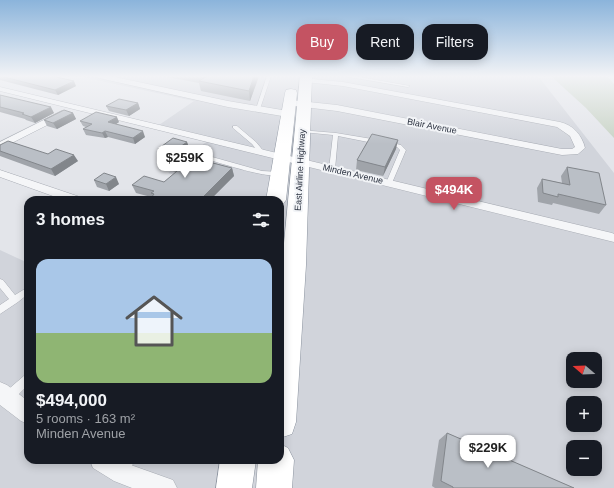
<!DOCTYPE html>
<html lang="en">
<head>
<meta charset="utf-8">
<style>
	:root { --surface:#171b24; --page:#20242c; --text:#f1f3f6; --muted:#9ea1a6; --line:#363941; --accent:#c45362 }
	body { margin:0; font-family:Arial,sans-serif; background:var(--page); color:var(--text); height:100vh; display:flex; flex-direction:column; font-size:15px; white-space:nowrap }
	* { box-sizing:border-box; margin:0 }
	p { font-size:13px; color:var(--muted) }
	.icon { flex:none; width:22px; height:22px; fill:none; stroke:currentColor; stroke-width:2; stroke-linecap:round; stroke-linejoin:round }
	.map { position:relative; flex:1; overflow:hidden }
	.details { position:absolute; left:24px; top:196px; width:260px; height:268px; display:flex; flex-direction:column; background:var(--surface); border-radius:12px; box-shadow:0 2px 10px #0003 }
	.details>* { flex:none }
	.banner { position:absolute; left:296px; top:24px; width:258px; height:36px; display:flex; gap:8px }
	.needle { width:26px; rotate:289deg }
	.tools { position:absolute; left:566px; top:352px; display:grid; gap:8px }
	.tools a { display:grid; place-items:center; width:36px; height:36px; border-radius:8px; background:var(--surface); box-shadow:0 2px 10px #0003; font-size:20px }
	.price { position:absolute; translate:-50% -34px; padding:0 9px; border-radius:8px; background:#fff; color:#222; font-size:13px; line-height:26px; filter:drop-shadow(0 1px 2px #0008) }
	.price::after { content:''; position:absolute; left:50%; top:24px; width:12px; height:9px; margin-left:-6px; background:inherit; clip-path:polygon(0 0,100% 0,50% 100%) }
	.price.selected { background:var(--accent); color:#fff }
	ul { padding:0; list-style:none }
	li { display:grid; align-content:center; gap:8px; height:212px; padding:0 12px }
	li+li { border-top:1px solid var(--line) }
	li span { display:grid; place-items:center; height:124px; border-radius:12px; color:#555 }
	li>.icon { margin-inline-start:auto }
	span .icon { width:72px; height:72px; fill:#fffc; stroke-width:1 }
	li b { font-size:17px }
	h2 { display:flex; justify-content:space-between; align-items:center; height:48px; padding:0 12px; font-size:17px }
	.pill { padding:0 14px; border-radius:12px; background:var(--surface); box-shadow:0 2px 10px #0003; font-size:14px; line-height:36px }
	.pill.selected { background:var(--accent); color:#fff }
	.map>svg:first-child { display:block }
	.built { fill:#d1d4db; fill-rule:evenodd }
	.green { fill:#c8d3c5 }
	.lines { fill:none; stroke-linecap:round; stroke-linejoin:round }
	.lane-casing { stroke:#a8acb4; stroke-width:1 }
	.street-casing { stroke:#a8acb4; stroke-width:1 }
	.highway-casing { stroke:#8b939f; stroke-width:1 }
	.lane { fill:#f5f6f8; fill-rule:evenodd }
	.street { fill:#f5f6f8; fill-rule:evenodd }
	.highway { fill:#fff; fill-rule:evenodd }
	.wall { fill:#a0a4aa }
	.shaded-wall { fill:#82868b }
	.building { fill:#babfc6; stroke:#82868b }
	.labels { text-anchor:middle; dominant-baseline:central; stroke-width:4; stroke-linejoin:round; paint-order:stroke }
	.far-street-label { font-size:9px; fill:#2c3341; stroke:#f2f4f7 }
</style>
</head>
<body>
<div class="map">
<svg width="614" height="488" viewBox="0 0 614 488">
	<rect width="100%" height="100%" fill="#e3e5ea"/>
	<path class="built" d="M78,76h460l76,97v315h-614v-238l28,13v197h252v-260h-104l20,-19 -28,-8 43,-35 -52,-13 35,-24zM573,359h22v22h-22zM573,403h22v22h-22zM573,447h22v22h-22z"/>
	<path class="green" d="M551,76h56l7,8v54l-28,-30z"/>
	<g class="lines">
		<g class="lane-casing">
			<path id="lane" d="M267,76h4l-11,33 -4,1v-1z
				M344,76h10l56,10 -2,1z
				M233,126h4l19,16 10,12 -1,1h-4l-9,-11 -19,-16z
				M300,130l36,3 42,7 3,2 -3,2 -40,-8 -3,33 -3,2 -3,-2 4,-34 -31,-3 -2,-1z
				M388,142l13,3 5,5 -14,33 -3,2 -3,-2 14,-33 -3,-3 -11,-2 -1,-1z
				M205,155l57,16 18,1 3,2c-11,7 -65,-12 -80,-16l-1,-1z
				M0,279l3,1 12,15 13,-8v7l-10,8 -18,12v-9l9,-6 -9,-11z
				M28,373v12l-16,16 -4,1 -4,-1 -1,-4 1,-4 21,-18z
				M123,460h12l-8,15 -4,2 -4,-2 -2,-4z"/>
		</g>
		<g class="street-casing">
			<path id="street" d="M95,76h15l118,25 60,10 4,3 -4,3 -60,-10 -129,-29z
				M302,78l41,4 217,40c13,3 22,13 25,26l-7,6 -16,1 -225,-44 -50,-6 -1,-2 4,-3 47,5 225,44h10l3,-2 -5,-11 -13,-9 -214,-41 -38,-4h-3z
				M0,87l612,146 2,1v8l-614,-151z
				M62,111l4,3 -1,2 -65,33v-7z
				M0,170l80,27 2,3h-18l-64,-23z
				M0,382l7,3 21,16v23l-7,-3 -21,-16z
				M90,460h32l6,4 45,16 4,8h-45l-18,-7 -21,-13z"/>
		</g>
		<g class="highway-casing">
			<path id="highway" d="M300,76h12l-6,189 -10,157 -4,12 -12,4v-153z
				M291,89l5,1 1,3 -11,107 -3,4 -3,1v-5h-14l19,-107 1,-3z
				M280,444l8,4 6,12 -2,28h-36l2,-28h22z
				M220,460h36l-4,28h-36z"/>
		</g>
		<use href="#lane" class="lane"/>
		<use href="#street" class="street"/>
		<use href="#highway" class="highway"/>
	</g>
	<path class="wall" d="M0,76l76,10 -18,9 -58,-15z
		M162,76h97l-9,25 -49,-10 -2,-8z
		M0,95l54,18 -19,10 -9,-3 -1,-1 -25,-7z
		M138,103l2,6 -11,7 -20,-5 -3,-5z
		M73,113l3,6 -19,10 -10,-3 -3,-6z
		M80,121l39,1 -3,2 29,13 -10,7 -27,-7 -3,1 -19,-3 -3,-6 3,-2 -3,-1z
		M187,142l2,6 -8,6 51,14 2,8 -24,24h-58l-1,-3 -15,-4 -4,-8 32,-3 12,-10 -13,-4 -3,-8 5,-4 -5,-1 -2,-6z
		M0,145l48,9 30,7 -23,15 -55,-20z
		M396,149l-13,27 -27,-6 1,-10z
		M567,167l39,38 -7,9 -46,-11 -1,2 -14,-3 -1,-14 5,-9 20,4 -1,-7z
		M94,180l25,4 -10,7 -12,-4z
		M447,433l127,55h-139l-3,-2 7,-46z"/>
	<path class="shaded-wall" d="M254,76h5l-9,25 -1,-10z
		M74,81l2,5 -18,9 -3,-5z
		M138,103l2,6 -11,7 -3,-6z
		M51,107l3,6 -19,10 -4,-6z
		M73,113l3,6 -19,10 -4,-6z
		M117,117l2,5 -9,6 -2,-6z
		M105,131l3,6 -3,1 -3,-5z
		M143,131l2,6 -10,7 -2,-6z
		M398,140l-2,9 -13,27 2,-9z
		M187,142l2,6 -14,11 -3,-6z
		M74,155l4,6 -23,15 -4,-7z
		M232,168l2,8 -24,24h-10z
		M116,177l3,7 -10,7 -3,-7z"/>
	<path class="building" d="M0,76h52l22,5 -19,9z
		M207,76h47l-5,15 -50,-10z
		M0,95l51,12 -20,10 -9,-3 2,-1 -24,-6z
		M119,99l19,4 -12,7 -20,-4z
		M64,110l9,3 -20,10 -9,-3z
		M96,112l21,5 -9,5 35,9 -10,7 -28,-7 -3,2 -19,-4 9,-5 -12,-3z
		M372,134l26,6 -13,27 -28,-7z
		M173,138l14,4 -14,10h-3l-12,-3z
		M8,141l40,13 8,-5 18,6 -23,14 -51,-18v-6z
		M171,152l61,16 -32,32h-42l-7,-2 3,-4 -3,-1 3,-2 -22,-6 12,-9 20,6 19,-16 -23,-6z
		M567,167l32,6 7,32 -48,-11v3l-15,-4 -1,-14 28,6z
		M104,173l12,4 -10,7 -12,-4z
		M447,433l127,55h-121v-1l-12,-6z"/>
	<linearGradient id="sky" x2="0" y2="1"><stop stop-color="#8bb4db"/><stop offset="0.53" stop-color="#f2f3f6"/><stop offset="1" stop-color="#f2f3f6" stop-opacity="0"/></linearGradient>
	<rect width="614" height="144" fill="url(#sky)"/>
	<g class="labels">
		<g class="far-street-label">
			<text transform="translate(432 126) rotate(11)">Blair Avenue</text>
			<text transform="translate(300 170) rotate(-87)">East Airline Highway</text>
			<text transform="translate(353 174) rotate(13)">Minden Avenue</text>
		</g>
	</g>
</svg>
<div class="tools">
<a><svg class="needle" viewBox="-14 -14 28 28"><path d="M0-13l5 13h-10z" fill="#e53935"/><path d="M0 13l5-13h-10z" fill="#9ea1a6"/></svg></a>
<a>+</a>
<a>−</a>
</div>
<b class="price" style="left:185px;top:179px">$259K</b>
<b class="price selected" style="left:454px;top:211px">$494K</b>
<b class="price" style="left:488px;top:469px">$229K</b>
<div class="banner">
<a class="pill selected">Buy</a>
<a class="pill">Rent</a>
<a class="pill">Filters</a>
</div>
<section class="details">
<h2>3 homes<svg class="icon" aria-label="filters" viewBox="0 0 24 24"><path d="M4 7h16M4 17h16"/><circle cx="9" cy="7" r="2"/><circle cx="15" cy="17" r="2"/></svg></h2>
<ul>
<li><span style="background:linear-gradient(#a9c7e8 60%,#8fb573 0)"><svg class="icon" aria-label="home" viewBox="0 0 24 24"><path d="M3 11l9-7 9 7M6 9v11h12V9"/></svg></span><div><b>$494,000</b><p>5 rooms · 163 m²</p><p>Minden Avenue</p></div></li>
</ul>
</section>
</div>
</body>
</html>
